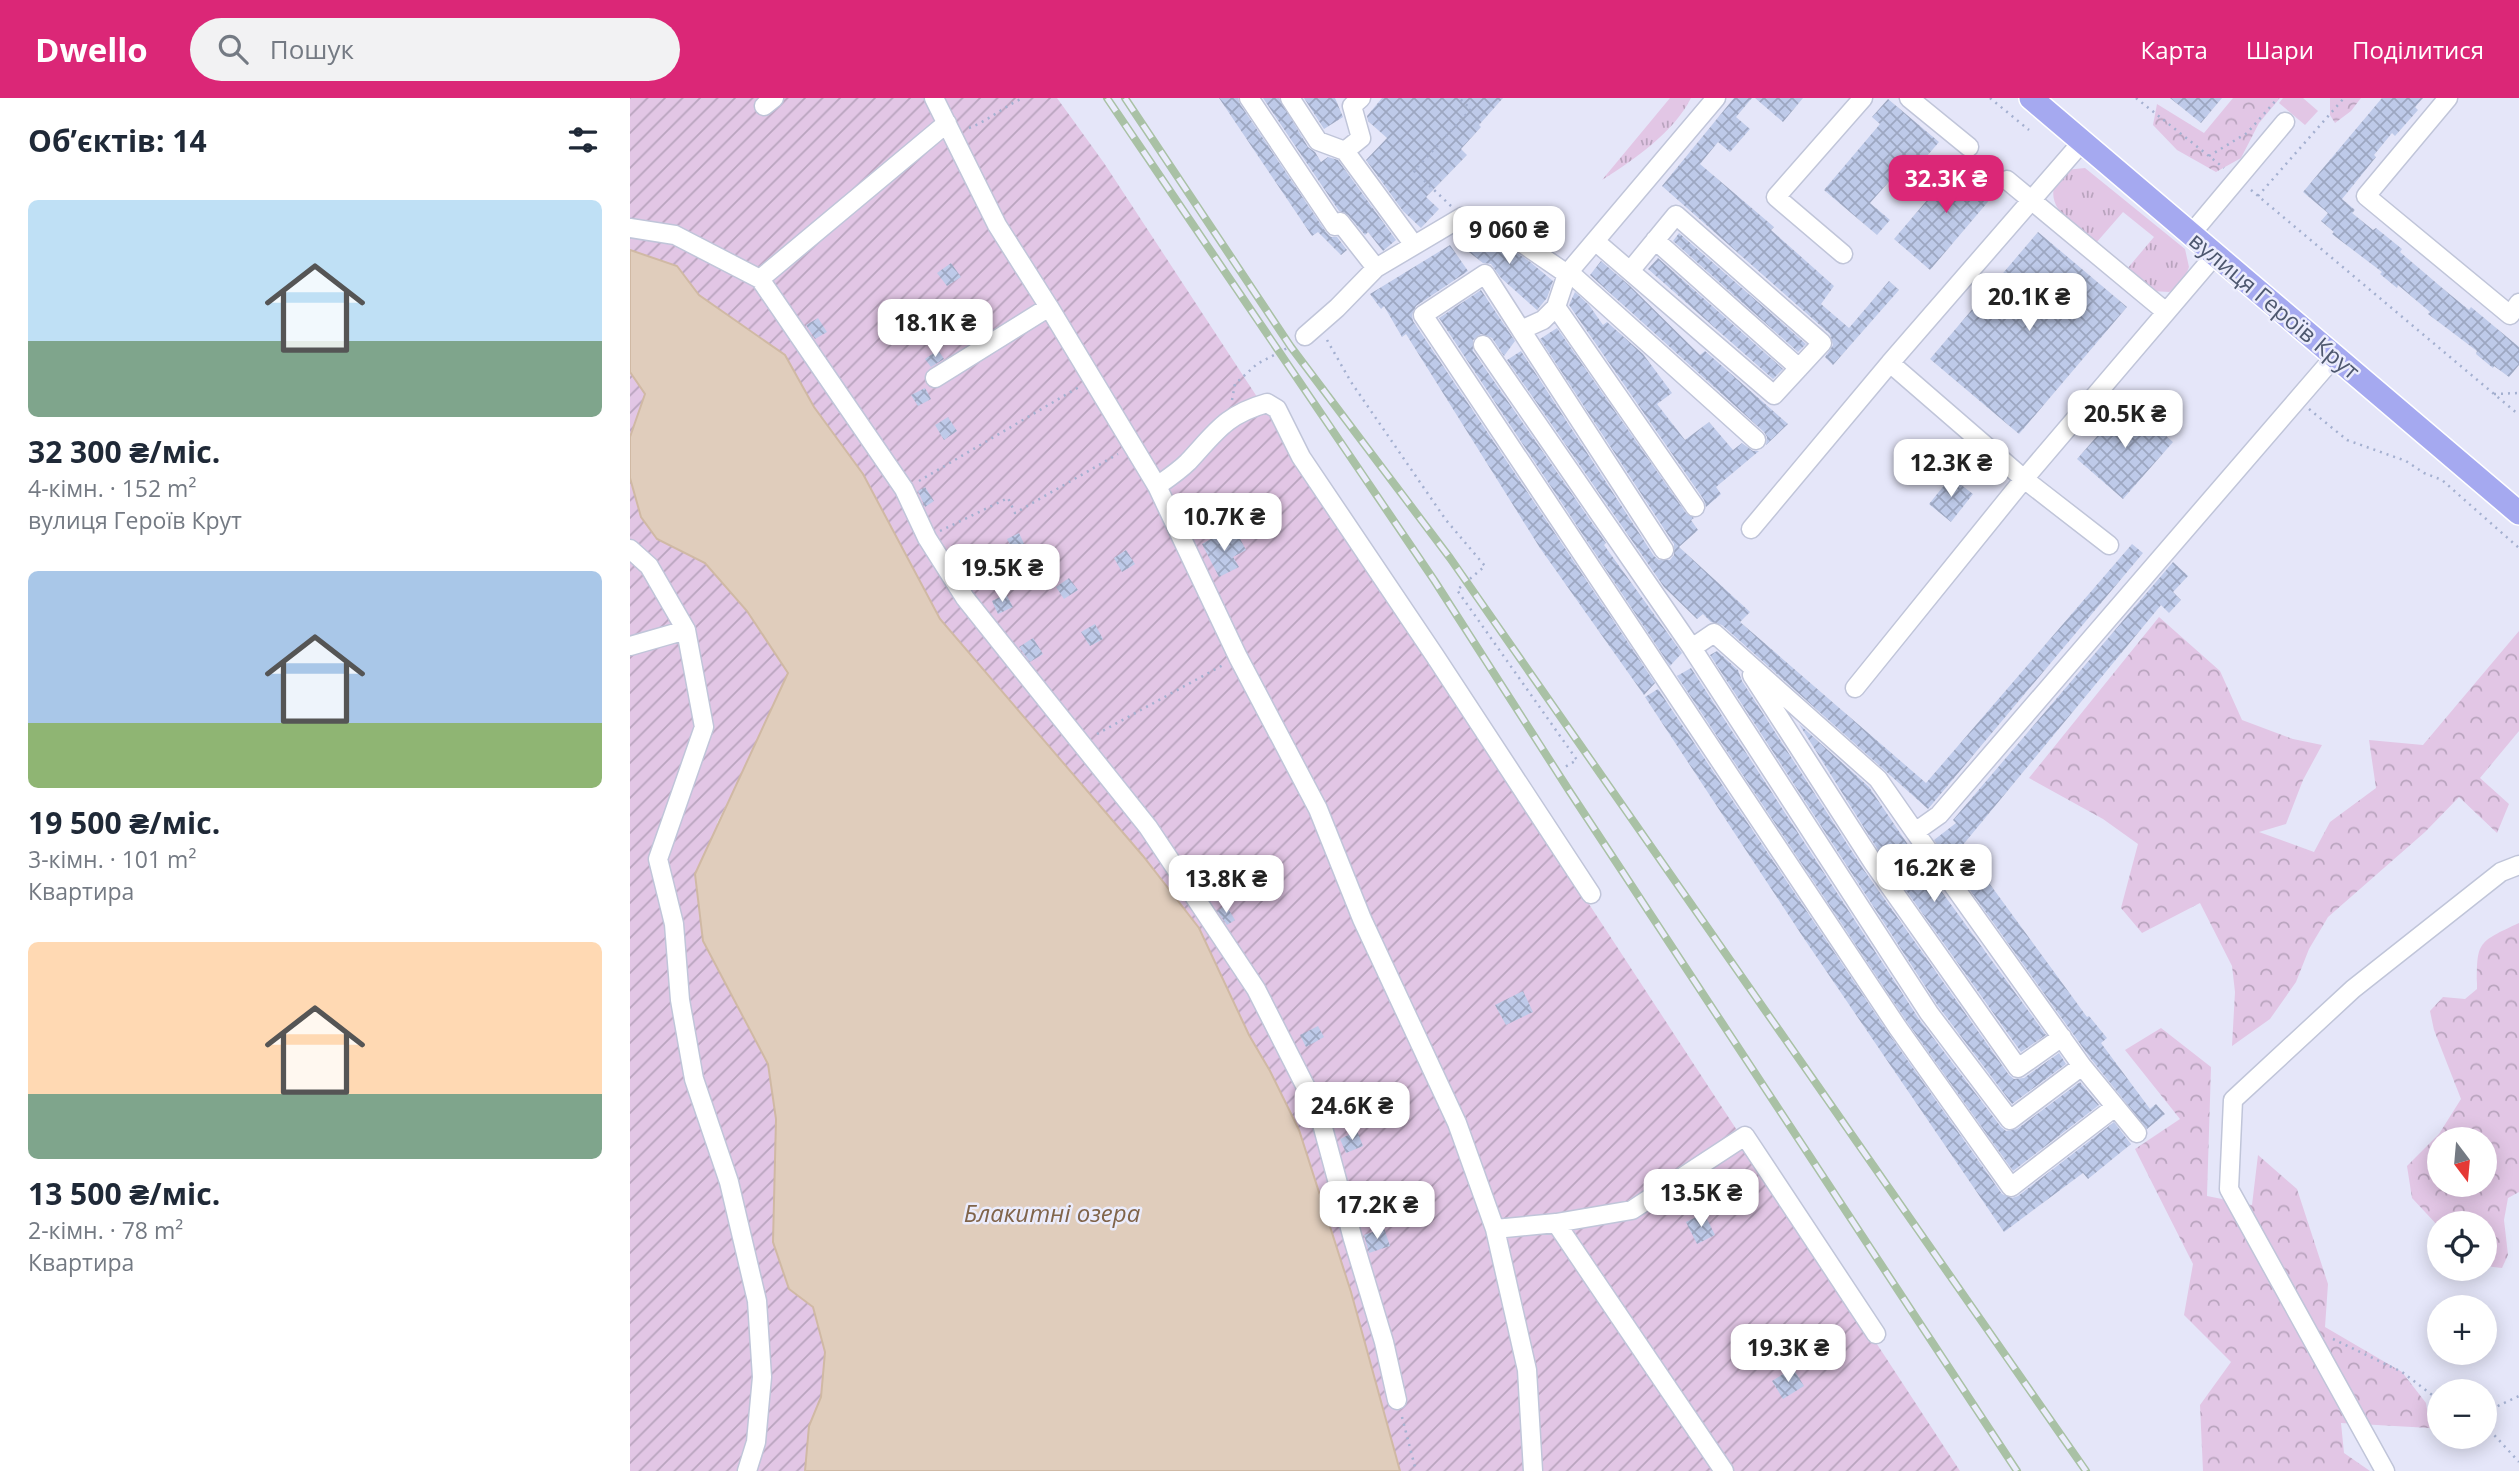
<!DOCTYPE html>
<html lang="uk">
<head>
<meta charset="utf-8">
<style>
	:root { --surface:#fff; --page:#f2f2f3; --text:#1f2937; --muted:#747a83; --accent:#db2777 }
	body { margin:0; font-family:"Open Sans",sans-serif; background:var(--page); color:var(--text); height:100vh; display:flex; flex-direction:column; font-size:26px; white-space:nowrap }
	* { box-sizing:border-box; margin:0 }
	p { font-size:23px; color:var(--muted) }
	.icon { flex:none; width:38px; height:38px; fill:none; stroke:currentColor; stroke-width:2; stroke-linecap:round; stroke-linejoin:round }
	.map { position:relative; flex:1; overflow:hidden }
	.sheet { display:flex; flex-direction:column; background:var(--surface); width:630px }
	.sheet>* { flex:none }
	.needle { width:46px; rotate:164deg }
	.controls { position:absolute; left:1797px; top:1029px; display:grid; gap:14px }
	.controls a { display:grid; place-items:center; width:70px; height:70px; border-radius:50%; background:var(--surface); box-shadow:0 4px 18px #0003; font-size:35px }
	.price { position:absolute; translate:-50% -60px; padding:0 16px; border-radius:14px; background:#fff; color:#222; font-size:23px; line-height:46px; filter:drop-shadow(0 2px 4px #0008) }
	.price::after { content:''; position:absolute; left:50%; top:42px; width:21px; height:16px; margin-left:-10px; background:inherit; clip-path:polygon(0 0,100% 0,50% 100%) }
	.price.active { background:var(--accent); color:#fff }
	ul { padding:0; list-style:none }
	li { display:grid; align-content:center; gap:14px; height:371px; padding:0 28px }
	li span { display:grid; place-items:center; height:217px; border-radius:10px; color:#555 }
	li>.icon { margin-inline-start:auto }
	span .icon { width:126px; height:126px; fill:#fffc; stroke-width:1 }
	li b { font-size:30px }
	h2 { display:flex; justify-content:space-between; align-items:center; height:84px; padding:0 28px; font-size:30px }
	header { display:flex; align-items:center; gap:42px; box-sizing:border-box; height:98px; padding:0 35px; background:var(--accent); color:#fff }
	header strong { font-size:33px }
	nav { display:flex; gap:38px; margin-inline-start:auto; font-size:24px }
	.search { width:490px; height:63px; background:var(--page); display:flex; align-items:center; gap:18px; box-sizing:border-box; padding:0 24px; border-radius:38px; color:var(--muted); font-size:26px }
	main { display:flex; flex:1; min-height:0 }
	.map>svg:first-child { display:block }
	.grass { fill:url(#grass-tufts) }
	.forest { fill:url(#forest-crowns); fill-rule:evenodd }
	.garden { fill:url(#garden-furrows) }
	.pitch { fill:#e2c6e5 }
	.water { fill:#e0cdbc; stroke:#d0b9a4; stroke-width:2 }
	.building { fill:url(#building-cross-hatch) }
	.lines { fill:none; stroke-linecap:round; stroke-linejoin:round }
	.minor-casing { stroke:#c0c5d9; stroke-width:21 }
	.major-casing { stroke:#fff; stroke-width:26 }
	.path { stroke:#a4b0d0; stroke-width:2.5; stroke-dasharray:2 5; stroke-linecap:butt }
	.minor { stroke:#fff; stroke-width:18 }
	.major { stroke:#a5a9f0; stroke-width:23 }
	.rail-casing { stroke:#a9c1a5; stroke-width:8 }
	.rail { stroke:#ebecfc; stroke-width:5; stroke-dasharray:16; stroke-linecap:butt }
	.labels { text-anchor:middle; dominant-baseline:central; stroke-width:5; stroke-linejoin:round; paint-order:stroke }
	.street-label { font-size:23px; fill:#4e586f; stroke:#ebecfc }
	.water-label { font-size:24px; font-style:italic; fill:#80644a; stroke:#ebecfc }
</style>
</head>
<body>
<header>
<strong>Dwello</strong>
<div class="search"><svg class="icon" aria-label="search" viewBox="0 0 24 24"><circle cx="10" cy="10" r="6"/><path d="M15 15l6 6"/></svg>Пошук</div>
<nav><a>Карта</a><a>Шари</a><a>Поділитися</a></nav>
</header>
<main>
<section class="sheet">
<h2>Об’єктів: 14<svg class="icon" aria-label="filters" viewBox="0 0 24 24"><path d="M4 7h16M4 17h16"/><circle cx="9" cy="7" r="2"/><circle cx="15" cy="17" r="2"/></svg></h2>
<ul>
<li><span style="background:linear-gradient(#bfe0f5 65%,#7fa58c 0)"><svg class="icon" aria-label="home" viewBox="0 0 24 24"><path d="M3 11l9-7 9 7M6 9v11h12V9"/></svg></span><div><b>32 300 ₴/міс.</b><p>4-кімн. · 152 m²</p><p>вулиця Героїв Крут</p></div></li>
<li><span style="background:linear-gradient(#a9c7e8 70%,#8fb573 0)"><svg class="icon" aria-label="home" viewBox="0 0 24 24"><path d="M3 11l9-7 9 7M6 9v11h12V9"/></svg></span><div><b>19 500 ₴/міс.</b><p>3-кімн. · 101 m²</p><p>Квартира</p></div></li>
<li><span style="background:linear-gradient(#ffd9b3 70%,#7fa58c 0)"><svg class="icon" aria-label="home" viewBox="0 0 24 24"><path d="M3 11l9-7 9 7M6 9v11h12V9"/></svg></span><div><b>13 500 ₴/міс.</b><p>2-кімн. · 78 m²</p><p>Квартира</p></div></li>
</ul>
</section>
<div class="map">
<svg width="1889" height="1373" viewBox="0 0 1889 1373">
	<defs>
		<pattern id="grass-tufts" width="24" height="20" patternUnits="userSpaceOnUse" patternTransform="scale(1.75)"><rect width="24" height="20" fill="#e2c6e5"/><path d="M3 7l-1-3M5 7V3M7 7l1-3M15 17l-1-3M17 17v-4M19 17l1-3" fill="none" stroke="#b9a4be"/></pattern>
		<pattern id="forest-crowns" width="20" height="18" patternUnits="userSpaceOnUse" patternTransform="scale(1.75)"><rect width="20" height="18" fill="#e2c6e5"/><path d="M2 6a3 3 0 1 1 6 0M12 15a3 3 0 1 1 6 0" fill="none" stroke="#b9a4be"/></pattern>
		<pattern id="garden-furrows" width="10" height="10" patternUnits="userSpaceOnUse" patternTransform="scale(1.75)"><rect width="10" height="10" fill="#e2c6e5"/><path d="M-1 1l2-2M0 10L10 0M9 11l2-2" fill="none" stroke="#b9a4be"/></pattern>
		<pattern id="building-cross-hatch" width="8" height="8" patternUnits="userSpaceOnUse" patternTransform="scale(1.75)"><rect width="8" height="8" fill="#becae9"/><path d="M0 0l8 8M0 8l8-8" fill="none" stroke="#9da7c1"/></pattern>
	</defs>
	<rect width="100%" height="100%" fill="#e5e6f9"/>
	<path class="grass" d="M1040,0h21c-18,35 -56,61 -89,82z
		M1455,70l100,81 4,18 -6,15 -14,10 -17,-1 -25,-22 27,-32 -31,-25 -27,31c-16,-14 -51,-33 -41,-58 5,-15 16,-16 30,-17z"/>
	<path class="forest" d="M1603,0h47l-21,25 -18,35 -25,14 -39,-22 -24,-25 4,-21 47,29z
		M1700,0h31l-10,13 -16,12 -5,-8z
		M1529,519l61,54 22,49 51,19 29,6 -19,35 -17,44 -27,8 55,20 16,-30 46,-34 -7,-48 54,5 96,-114v100l-39,47 29,26 -12,29 -38,-36 -34,35 -97,85 -19,32 -13,33 -26,37 -38,27 3,-54 -3,-26 -32,-63 -58,30 -21,-25 17,-64 -35,-25 -74,-41z
		M1889,825v269l-11,6 -4,22 4,35 -6,13 -17,-2v-43h-45l-1,4 -27,-29 -5,-32 32,-32 22,-35 -27,-69 -4,-19 13,-14 22,2 12,-10c0,-47 -1,-46 42,-66zM1855,1041v46h-45v-46z
		M1531,930l50,39 -4,129 45,9 6,-50 39,34 31,95 -3,43 77,45 24,31 4,25 -89,-5 3,30 26,18h-167l-3,-66 31,-43 -47,-47 9,-51 -58,-115 45,-30 -55,-69z"/>
	<path class="garden" d="M0,0h427l47,65 856,1308h-560l-49,-179 -52,-162 -29,-59 -21,-36 -50,-107 -56,-72 -203,-237 -77,-145 -49,-67 -29,-52 -86,-60 -22,-29 -47,-16z
		M0,274l15,22 -15,43z
		M0,380l11,39 16,22 48,24 42,48 42,62 -32,72 -40,78 26,195 25,46 8,55 -3,123 16,47 24,18 12,45 -4,45 -12,29 -4,45h-175z"/>
	<path class="pitch" d="M1653,0h20l15,13 -13,14 -26,-22z"/>
	<path class="water" d="M0,152l47,16 22,29 86,60 29,52 49,67 77,145 203,237 56,72 50,107 21,36 29,59 52,162 49,179h-595l4,-45 12,-29 4,-45 -12,-45 -24,-18 -16,-47 3,-123 -8,-55 -65,-123 -8,-67 93,-201 -41,-62 -42,-48 -48,-24 -16,-22 -11,-39v-41l15,-43 -15,-22z"/>
	<path class="building" d="M589,0h19l2,6 86,128 5,5h6l10,13 -6,5 -23,-23 -6,4z
		M633,0h16l29,49 7,5 6,10 7,-5 10,3 58,80 -13,11 -15,-19 -3,3 -17,-20 -9,-4z
		M674,0h31l8,19 -19,12z
		M752,0h121l-24,27 2,2 -20,22 6,6 -41,42 13,12 -18,19 -18,-17 -37,-51 21,-22 -19,-17 -1,-5z
		M1104,0h18l-16,19 14,12 -20,23 -12,-10 -18,22 74,63 -3,3 63,56 -13,18 28,24 40,-47 10,9 -66,75 -8,-8 8,-12 -3,-11 -168,-148z
		M1125,0h48l-20,24z
		M1540,0h52l-21,25z
		M1752,0h41l-8,9 3,3 -23,26 -3,-3 -18,22 2,2 -34,42 13,11 -3,3 21,17 3,-2 26,21 -2,3 47,40 22,18 2,-3 48,40v18l-10,12 -15,-11 -1,2 -17,-14 1,-3 -49,-37 2,-2 -32,-27 -1,3 -17,-14 2,-2 -50,-38 2,-2 -13,-11 7,-8 -25,-21z
		M1258,1l51,43 -36,42 -9,-8 -24,27 20,17 -13,15 -53,-45 56,-66 -8,-7z
		M1332,61l36,31 -68,80 -36,-31z
		M845,130h5l49,33 24,20 -6,17 -10,12 -36,-32 -10,-14 -8,-1 -27,-21z
		M1408,134l89,75 -108,127 -89,-75z
		M1049,135l127,111 -8,8 -125,-111z
		M820,147l18,26 -52,35 -4,9 1,6 242,362 -11,12 -104,-147 -134,-214 -4,3 -18,-31 -3,3 -11,-15z
		M1028,160l125,111 -10,10 -125,-110z
		M971,163l29,25 70,69 5,-4 83,73 -22,21 1,-8 -3,-5 -174,-157z
		M321,165l10,14 -14,9 -10,-13z
		M851,192l34,51 -11,15 -12,-18 -11,-4 -8,6v11l133,192 -2,2 78,108 -12,13 -231,-348z
		M945,194l14,13 14,20 4,-3 36,32 29,39 -15,11 28,36 24,-18 24,28 9,-7 11,8h6l-43,36 5,7 -15,13 -2,-7 -135,-195z
		M188,220l9,14 -12,7 -9,-14z
		M927,230l129,185 8,5 -3,2 7,10 -19,17 71,65 -10,10 186,161 206,-239 11,9 -215,256 -206,-184 -11,-3 -8,-8 -6,5 -33,-32 -157,-227 14,-9 133,205 5,4h11l4,-5v-11l-134,-205z
		M308,252l6,9 -13,8 -6,-8z
		M295,290l6,11 -13,7 -7,-11z
		M1497,304l46,40 -50,57 -46,-40z
		M318,319l9,14 -13,9 -9,-15z
		M1321,379l22,17 -22,28 -22,-18z
		M295,389l9,14 -9,6 -7,-16z
		M389,435l8,17 -11,6 -9,-17z
		M591,435l4,8 13,-6 8,15 -13,7 6,10 -20,10 -17,-33z
		M496,452l9,14 -13,8 -8,-14z
		M1543,464l15,14 -15,16 8,8 -12,13 -8,-8 -199,241 125,171 2,-1 18,22 -6,5 49,66 6,-5 9,10 -18,15 -56,-70 -157,-219 22,-17 -3,-3z
		M439,480l9,12 -14,9 -8,-12z
		M376,496l7,13 -15,7 -6,-13z
		M465,526l8,15 -13,7 -9,-14z
		M403,540l10,16 -13,8 -11,-15z
		M1087,553l21,19 4,11 122,189 145,205 5,4 10,-1 35,-25 7,11 -54,40 -74,-98 -228,-351z
		M1061,570l228,351 82,108 5,4 11,-2 63,-47 19,23 -86,66 -106,-149 -230,-346z
		M1028,591l231,345 113,160 10,4 6,-2 96,-74 17,22 -43,35 -5,-6 -79,59 -201,-295 -158,-240z
		M1169,626l70,63 46,68 131,180 -25,17 -138,-194z
		M596,807l9,15 -8,5 -10,-14z
		M893,893l10,21 -27,13 -11,-20z
		M688,928l6,11 -18,10 -6,-12z
		M727,1033l6,15 -17,7 -6,-14z
		M1074,1115l11,22 -18,9 -11,-22z
		M754,1130l6,18 -21,7 -5,-18z
		M1163,1270l11,18 -21,13 -11,-18z"/>
	<g class="lines">
		<g class="minor-casing">
			<path id="minor" d="M304,0l63,127 52,82 108,179 81,171 80,152 44,110 95,204 38,106 32,141 6,101
				M619,0l86,128 5,-4 36,46
				M660,0l28,43 27,10
				M731,0l-9,8 9,32 -16,13 69,94
				M1279,0l60,49
				M1818,0l-82,98 144,119 9,-12
				M134,8l10,-8
				M1377,82l159,132
				M0,130l45,7 85,44 187,-156
				M1561,136l94,-112
				M1025,142l144,128
				M965,143l179,154 48,-52 -146,-128 -46,56
				M1213,156l-67,-57 87,-99
				M939,174l187,168
				M130,181l144,210 23,49 38,60 183,229 108,162 63,124 34,126 31,103 13,58
				M926,209l11,-33
				M891,232l143,220
				M675,238l32,-28 39,-40 86,-51h22l83,57 149,-176
				M853,247l209,303
				M1260,265l192,-221
				M305,280l114,-71
				M527,388c10,-7 22,-15 31,-24 28,-30 37,-47 79,-59l10,6 24,48 134,199 156,238
				M1065,409l-139,-200 -13,13 -22,10 -36,-56 -62,41 475,713 113,159 104,-80
				M1121,431l139,-166 134,116 85,66
				M0,451l19,17 37,64 18,97 -46,132 16,65 6,76 14,79 35,103 28,119 5,76 -6,65 -9,29
				M0,548l56,-16
				M1122,577l122,189 144,204 44,-31
				M1225,590l169,-209 191,-224
				M1285,734l167,234 55,67
				M1452,968l-72,54 -81,-107 -237,-365 22,-15 164,146 37,53 24,-17 396,-459
				M926,1125l168,248
				M865,1131l61,-6 76,-13 113,-74 131,198
				M1755,1373l-156,-282 4,-89 120,-111 148,-117 18,-7"/>
		</g>
		<g class="major-casing">
			<path id="major" d="M1401,0l488,415"/>
		</g>
		<path class="path" d="M1360,0l39,32
			M1506,0l88,70
			M339,30c19,-7 34,-21 54,-30
			M1579,58l38,-23 31,-35
			M1621,92l268,225
			M1628,98l86,-98
			M821,108l-37,-35 57,-62 -12,-11
			M697,242l24,42 95,138 39,46 -28,24 120,170 -12,7
			M1864,296l25,-1
			M602,302l3,-16 22,-20 34,-18
			M1679,311l38,31 59,21 18,12 18,7 77,68
			M289,383l160,-94
			M310,433l68,-33 7,15 103,-59
			M467,636l126,-69
			M1703,1241l69,33 38,29
			M1855,1314l34,-16
			M772,1319l14,54
			M1855,1327l34,37"/>
		<use href="#minor" class="minor"/>
		<use href="#major" class="major"/>
		<g class="rail-casing">
			<path id="rail" d="M477,0l327,482 136,212 447,679
				M495,0l166,249 159,211 636,913"/>
		</g>
		<use href="#rail" class="rail"/>
	</g>
	<g class="labels">
		<g class="street-label">
			<text transform="translate(1645 207) rotate(40)">вулиця Героїв Крут</text>
		</g>
		<g class="water-label">
			<text x="422" y="1114">Блакитні озера</text>
		</g>
	</g>
</svg>
<div class="controls">
<a><svg class="needle" viewBox="-14 -14 28 28"><path d="M0-13l5 13h-10z" fill="#e53935"/><path d="M0 13l5-13h-10z" fill="#747a83"/></svg></a>
<a><svg class="icon" aria-label="locate" viewBox="0 0 24 24"><circle cx="12" cy="12" r="6"/><path d="M12 2v4M12 18v4M2 12h4M18 12h4"/></svg></a>
<a>+</a>
<a>−</a>
</div>
<b class="price active" style="left:1316px;top:117px">32.3K ₴</b>
<b class="price" style="left:879px;top:168px">9 060 ₴</b>
<b class="price" style="left:1399px;top:235px">20.1K ₴</b>
<b class="price" style="left:305px;top:261px">18.1K ₴</b>
<b class="price" style="left:1495px;top:352px">20.5K ₴</b>
<b class="price" style="left:1321px;top:401px">12.3K ₴</b>
<b class="price" style="left:594px;top:455px">10.7K ₴</b>
<b class="price" style="left:372px;top:506px">19.5K ₴</b>
<b class="price" style="left:1304px;top:806px">16.2K ₴</b>
<b class="price" style="left:596px;top:817px">13.8K ₴</b>
<b class="price" style="left:722px;top:1044px">24.6K ₴</b>
<b class="price" style="left:1071px;top:1131px">13.5K ₴</b>
<b class="price" style="left:747px;top:1143px">17.2K ₴</b>
<b class="price" style="left:1158px;top:1286px">19.3K ₴</b>
</div>
</main>
</body>
</html>
